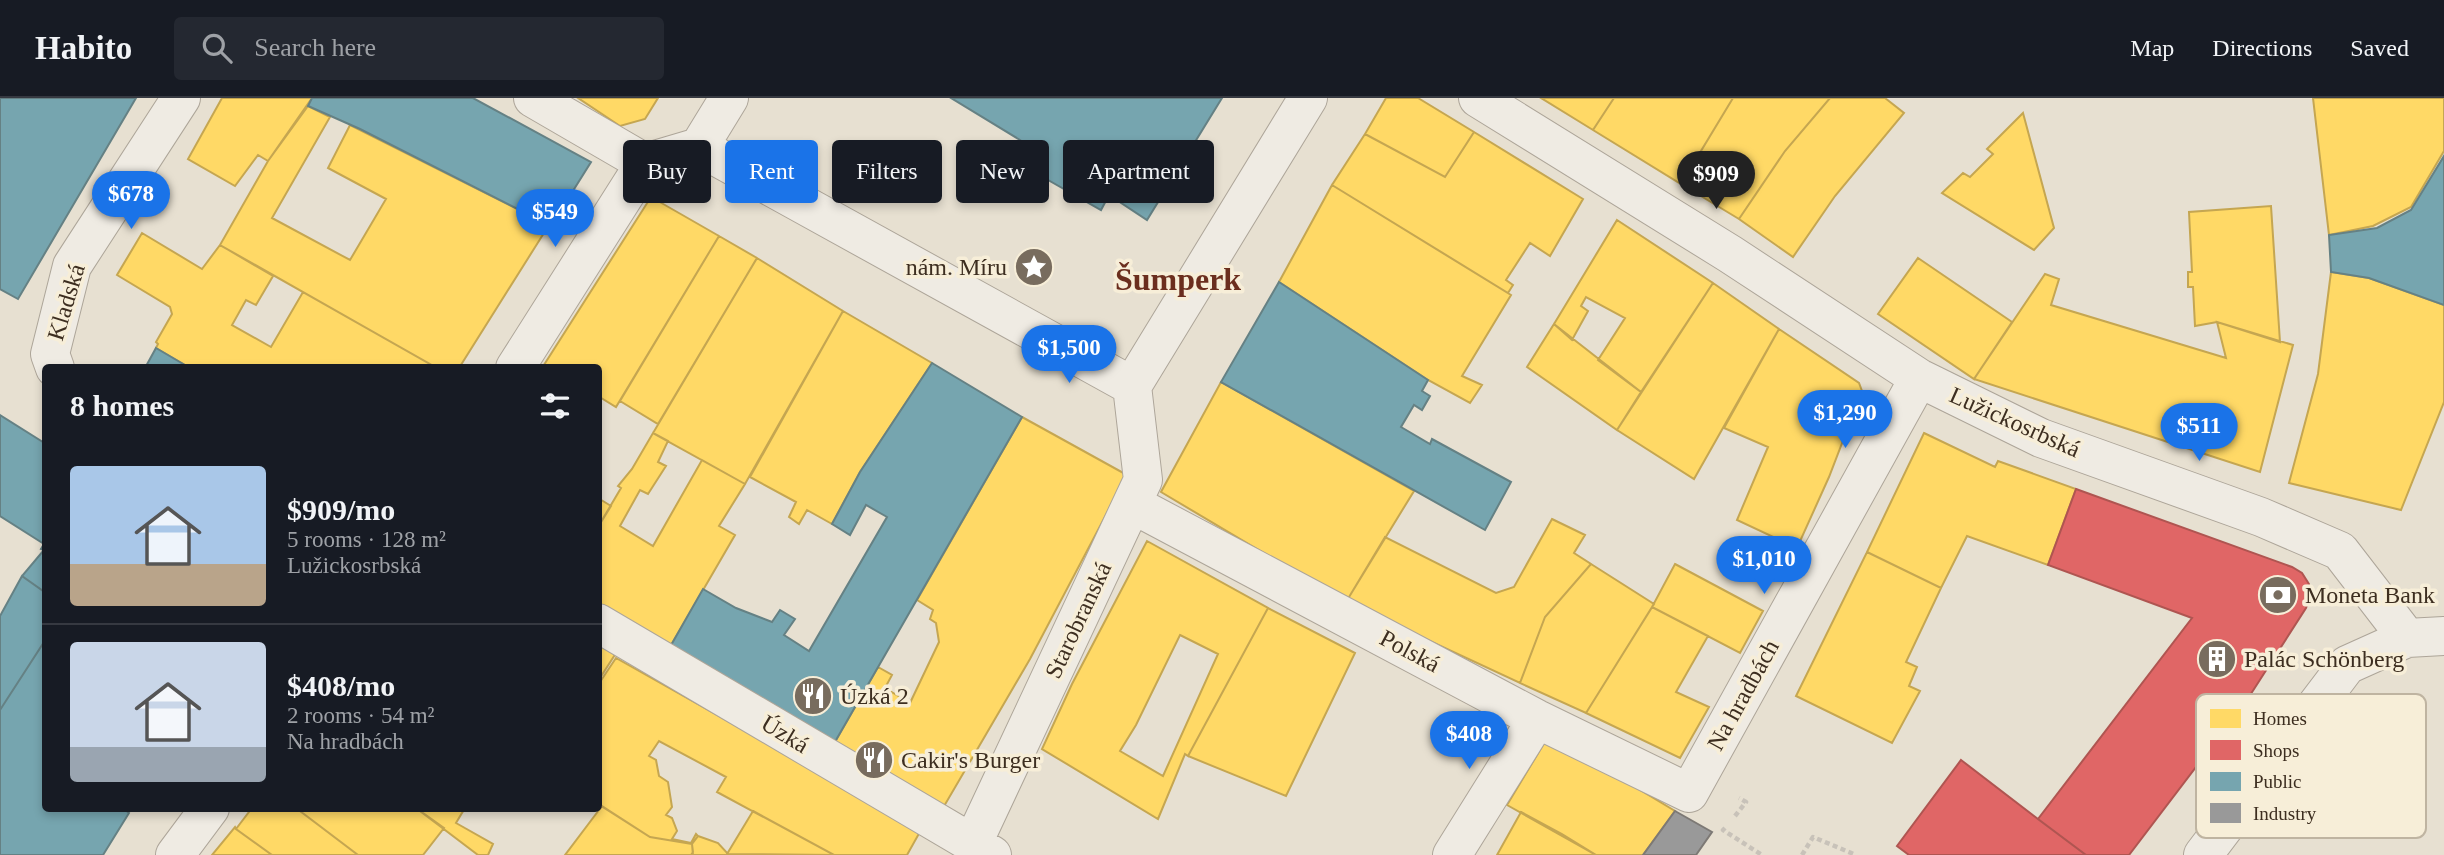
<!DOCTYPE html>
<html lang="en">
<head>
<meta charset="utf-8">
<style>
	:root { --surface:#171b24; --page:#242831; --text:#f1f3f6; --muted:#9ea1a6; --line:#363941; --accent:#1a73e8 }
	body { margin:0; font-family:"Times New Roman",serif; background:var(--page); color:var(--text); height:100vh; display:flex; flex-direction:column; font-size:26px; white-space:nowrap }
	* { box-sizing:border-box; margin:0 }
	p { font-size:23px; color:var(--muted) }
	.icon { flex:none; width:38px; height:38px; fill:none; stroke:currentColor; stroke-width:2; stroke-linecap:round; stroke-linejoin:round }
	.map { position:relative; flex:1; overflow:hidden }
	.panel { position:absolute; left:42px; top:266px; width:560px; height:448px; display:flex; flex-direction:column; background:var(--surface); border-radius:7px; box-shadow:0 4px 10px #0003 }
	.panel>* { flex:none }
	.guide { position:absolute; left:623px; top:42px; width:665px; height:63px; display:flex; gap:14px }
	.price { position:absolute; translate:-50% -60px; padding:0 16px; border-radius:24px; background:var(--accent); color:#fff; font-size:23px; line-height:46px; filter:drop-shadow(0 2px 4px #0008) }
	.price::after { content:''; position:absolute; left:50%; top:42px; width:21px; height:16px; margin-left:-10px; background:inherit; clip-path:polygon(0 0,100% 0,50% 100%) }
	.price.current { background:#222; color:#fff }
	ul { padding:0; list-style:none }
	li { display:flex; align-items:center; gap:21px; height:175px; padding:0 28px }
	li+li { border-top:2px solid var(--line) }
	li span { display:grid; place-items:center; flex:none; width:196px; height:140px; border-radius:7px; color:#555 }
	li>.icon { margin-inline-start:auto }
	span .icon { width:84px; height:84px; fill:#fffc; stroke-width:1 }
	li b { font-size:30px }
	h2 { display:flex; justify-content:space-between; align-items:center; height:84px; padding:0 28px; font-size:30px }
	.tag { padding:0 24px; border-radius:7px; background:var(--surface); box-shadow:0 4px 10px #0003; font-size:24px; line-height:63px }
	.tag.current { background:var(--accent); color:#fff }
	header { display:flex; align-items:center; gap:42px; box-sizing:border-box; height:98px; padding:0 35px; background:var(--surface); border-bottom:2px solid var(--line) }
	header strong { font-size:33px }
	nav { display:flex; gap:38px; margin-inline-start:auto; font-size:24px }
	.search { width:490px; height:63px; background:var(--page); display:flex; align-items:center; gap:18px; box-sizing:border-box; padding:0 24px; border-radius:7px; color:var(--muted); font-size:26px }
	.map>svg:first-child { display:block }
	.homes { fill:#ffd966; stroke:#c5a651; stroke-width:2; fill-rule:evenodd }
	.shops { fill:#e06666; stroke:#af5551; stroke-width:2 }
	.public { fill:#76a5af; stroke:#658184; stroke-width:2 }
	.industry { fill:#999; stroke:#7d7975; stroke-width:2 }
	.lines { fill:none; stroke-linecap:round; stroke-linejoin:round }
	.minor-casing { stroke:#ada599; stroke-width:40 }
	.path { stroke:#c8c2b9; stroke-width:4.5; stroke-dasharray:5 3.5; stroke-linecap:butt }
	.minor { stroke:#efebe3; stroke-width:38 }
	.labels { text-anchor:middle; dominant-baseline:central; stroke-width:7; stroke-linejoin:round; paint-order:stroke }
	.poi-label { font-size:24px; fill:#3d2e20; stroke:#f7eed8; text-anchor:start }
	.street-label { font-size:24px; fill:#3d2e20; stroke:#f7eed8 }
	.district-label { font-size:32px; font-weight:bold; fill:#6b2e1e; stroke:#f7eed8 }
	.key { fill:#f7eed8; stroke:#bfb4a1; stroke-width:2 }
	.key-label { font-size:19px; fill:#3d2e20 }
</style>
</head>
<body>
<header>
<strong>Habito</strong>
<div class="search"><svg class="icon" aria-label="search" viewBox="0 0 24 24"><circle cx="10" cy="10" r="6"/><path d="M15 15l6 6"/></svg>Search here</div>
<nav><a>Map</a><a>Directions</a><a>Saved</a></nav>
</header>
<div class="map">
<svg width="2444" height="757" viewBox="0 0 2444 757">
	<rect width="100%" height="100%" fill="#e7e0d1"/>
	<path class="homes" d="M222,0h90l-44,63 -10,-6 -23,31 -47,-27z
		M578,0h80l-13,21 -25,7z
		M1386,0h32l56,34 -29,45 -80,-43z
		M1541,0h73l-21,32z
		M1614,0h119l-52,86 -88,-54z
		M1733,0h97l-45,53 -46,68 -58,-35z
		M1830,0h55l19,15 -69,83 -42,61 -54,-38 46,-68z
		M2313,0h131v53l-33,56 -38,19 -44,9z
		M308,8l22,11 -58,101 78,42 36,-61 -58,-31 22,-43 199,100 -90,143h-22l-217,-123 48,-84z
		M2023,15l31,115 -20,22 -92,-57 21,-20 7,4 23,-23 -6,-5z
		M1474,34l109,67 -33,57 -20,-13 -24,37 7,5 -5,8 -176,-108 33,-51 80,43z
		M1332,87l179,110 -49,81 20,9 -12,18 -42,-23 -149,-98z
		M651,99l68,39 -103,171 -18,-11v-28h-56z
		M2271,108l9,136 -63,-20 -22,4 -2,-39h-5v-15h4l-3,-60z
		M1617,122l96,63 -72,109 -43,-32 27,-42 -39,-21 -5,9 7,5 -16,29 -18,-16z
		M142,135l60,36 18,-24 53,31 -17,29 -10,-5 -14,25 39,22 32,-55 134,76h-247l-34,-20 2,-4 -2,-2 16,-28 -2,-7 -53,-32z
		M719,138l38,22 -99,166 -38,-23z
		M757,160l86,53 -98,173 -92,-51z
		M1918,160l94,64 -38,57 -96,-65z
		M2331,174l38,6 75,27v97l-43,108 -112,-27 29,-109z
		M2045,176l14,5 -8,26 175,53 -9,-36 76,23 -33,127 -286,-93z
		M1713,185l66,46 -85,150 -77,-49z
		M843,213l89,52 -72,109 -28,52 -25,-14 -8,14 -10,-7 7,-15 -46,-25z
		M1554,226l87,68 -24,38 -90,-63z
		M1779,231l80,54 3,8 -33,86 -32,71 -60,-28 31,-73 -44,-19z
		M1221,284l193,109 -68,111 -185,-110z
		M1022,319l105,58 -97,184 -87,149 -111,-61 46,-80 14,8 -7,13 25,15 29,-61 -3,-19 -6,-4 3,-9 -16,-10z
		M653,335l15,8 -10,21 8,4 -18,28 -8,-4 -20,36 33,20 49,-86 43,24 -26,42 16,9 -65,112 -72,-42v-78l23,-39 -3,-2 14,-17z
		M1924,335l71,34 3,-6 78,28 -28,76 -81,-29 -26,52 -74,-36z
		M598,400l13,8 -13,21z
		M1552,421l33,16 -11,18 17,11 -46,53 -25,66 -174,-81 39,-65 111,56 18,-6z
		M1147,443l121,67 -80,148 -3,-2 -27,65 -116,-70 30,-65zM1180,537l38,19 -55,122 -43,-25 16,-26z
		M1867,454l74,36 -35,74 11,5 -8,19 11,5 -28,52 -96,-47z
		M1591,466l63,40 -68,109 -66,-30 25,-66z
		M1675,466l88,47 -23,42 -88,-46z
		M1652,509l56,29 -32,56 33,15 -29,51 -94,-45z
		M1268,510l87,45 -69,143 -98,-40z
		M598,545l18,10 -18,28z
		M616,560l305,172 -14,25h-73l-117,-63 9,-15 -67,-36 -10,15 7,4 3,16 9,6 4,25 -6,8 6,3 5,13 -5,8 19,4 5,-9 2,2 -6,8 -42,-7 -52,-33v-119z
		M1549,637l126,76 -32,44h-47l-89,-50z
		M602,708l48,31 42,7 1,8 -2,3h-126z
		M252,710h44l62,47h-86l-36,-26z
		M296,710h120l28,20 -21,27h-65z
		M416,710h49l-9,15 37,21 -5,11h-10z
		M753,713l81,44 -107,-1z
		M1521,714l41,22 34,21h-99z
		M235,729l1,2 36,26h-60z
		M698,738l20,7 11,12h-36l-1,-11z"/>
	<path class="shops" d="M2076,391l216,78 10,6 7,11 1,12 -4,12 -59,92 -118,155h-43l-48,-36 154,-201 -144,-53z
		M1961,662l77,59 48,36h-177l-12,-9z"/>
	<path class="public" d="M0,0h136l-118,201 -18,-10z
		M312,0h161l118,64 -40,64 -191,-97 -52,-23z
		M951,0h271l-75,122 -38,-25 -8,15 -67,-38 2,-3 -26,-15 10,-14z
		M2444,58v149l-75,-27 -38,-6 -2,-37 48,-7 34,-18z
		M1279,184l149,98 -6,11 8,5 -8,14 -8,-5 -13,22 29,17 2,-5 79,43 -26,48 -264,-148z
		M156,250l34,20h-45z
		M932,265l90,54 -190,330 -162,-100 33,-58 33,19 36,14 8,-12 15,9 -11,16 25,16 78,-134 -21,-12 -16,30 -18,-11 28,-52z
		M0,317l46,29v149l-24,-17 22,-26 -3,-1 3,-5 -44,-28z
		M22,478l24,17v46l-46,71v-94z
		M46,541v169h77l6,5 -26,42h-103v-145z"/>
	<path class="industry" d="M1675,713l37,21 -16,23h-53z"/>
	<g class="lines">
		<g class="minor-casing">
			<path id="minor" d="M533,0l112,65
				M1478,0l252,156 189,124 122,60 220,79 79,34 67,87
				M699,49l433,239 176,-288
				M645,65l54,-16 30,-49
				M55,270l-5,-14 22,-88 109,-168
				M515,270l130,-205
				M1132,406l405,215 152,74 230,-415
				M598,525l394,232
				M972,747l171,-365 -11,-94
				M175,757l35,-47
				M1452,757l85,-136
				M2203,757l144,-190 60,-27 37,-2"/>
		</g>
		<path class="path" d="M1735,718l11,-14 -7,-4
			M1725,730l-2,2 39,25
			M1802,757l11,-18 43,18"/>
		<use href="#minor" class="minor"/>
	</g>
	<defs>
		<g id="sight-disc" transform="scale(2.0125)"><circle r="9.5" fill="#786c5e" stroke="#f7eed8"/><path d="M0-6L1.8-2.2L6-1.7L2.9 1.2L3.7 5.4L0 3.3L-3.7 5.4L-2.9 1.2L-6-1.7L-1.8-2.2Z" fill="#fff"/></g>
		<g id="bank-disc" transform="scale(2.0125)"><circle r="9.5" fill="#786c5e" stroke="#f7eed8"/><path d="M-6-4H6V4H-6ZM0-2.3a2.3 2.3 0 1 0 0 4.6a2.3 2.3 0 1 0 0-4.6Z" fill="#fff"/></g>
		<g id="building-disc" transform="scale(2.0125)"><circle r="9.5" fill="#786c5e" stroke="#f7eed8"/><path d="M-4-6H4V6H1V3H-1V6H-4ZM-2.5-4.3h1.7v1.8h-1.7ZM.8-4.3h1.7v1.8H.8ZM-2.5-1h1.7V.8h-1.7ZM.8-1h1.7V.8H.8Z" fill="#fff"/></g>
		<g id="restaurant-disc" transform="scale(2.0125)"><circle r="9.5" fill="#786c5e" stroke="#f7eed8"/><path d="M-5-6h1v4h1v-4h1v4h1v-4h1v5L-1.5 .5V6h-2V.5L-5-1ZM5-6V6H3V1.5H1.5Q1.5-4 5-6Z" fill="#fff"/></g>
	</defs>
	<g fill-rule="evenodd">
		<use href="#sight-disc" x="1034" y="169"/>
		<use href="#bank-disc" x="2278" y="497"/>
		<use href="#building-disc" x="2217" y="561"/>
		<use href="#restaurant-disc" x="813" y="598"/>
		<use href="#restaurant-disc" x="874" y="662"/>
	</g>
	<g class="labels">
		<g class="poi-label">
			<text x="1007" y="169" text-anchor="end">nám. Míru</text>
			<text x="2305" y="497">Moneta Bank</text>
			<text x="2244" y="561">Palác Schönberg</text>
			<text x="840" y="598">Úzká 2</text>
			<text x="901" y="662">Cakir's Burger</text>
		</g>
		<g class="street-label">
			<text transform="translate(66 204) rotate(-73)">Kladská</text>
			<text transform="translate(2015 324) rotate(24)">Lužickosrbská</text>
			<text transform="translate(1078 522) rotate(-65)">Starobranská</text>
			<text transform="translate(1410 553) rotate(28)">Polská</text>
			<text transform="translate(1743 597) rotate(-61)">Na hradbách</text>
			<text transform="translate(785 636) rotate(31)">Úzká</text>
		</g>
		<g class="district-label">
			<text x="1178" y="181">Šumperk</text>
		</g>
	</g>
	<rect x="2196" y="596" width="230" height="144" rx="10" class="key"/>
	<rect x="2210" y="611" width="31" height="19" fill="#ffd966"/>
	<rect x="2210" y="642" width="31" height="20" fill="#e06666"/>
	<rect x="2210" y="674" width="31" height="19" fill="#76a5af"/>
	<rect x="2210" y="705" width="31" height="20" fill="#999"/>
	<g class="key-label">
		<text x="2253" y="627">Homes</text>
		<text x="2253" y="659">Shops</text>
		<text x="2253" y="690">Public</text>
		<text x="2253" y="722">Industry</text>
	</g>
</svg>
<b class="price current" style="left:1716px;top:113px">$909</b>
<b class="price" style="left:131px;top:133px">$678</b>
<b class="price" style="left:555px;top:151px">$549</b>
<b class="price" style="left:1069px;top:287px">$1,500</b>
<b class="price" style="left:1845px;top:352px">$1,290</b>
<b class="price" style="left:2199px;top:365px">$511</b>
<b class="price" style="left:1764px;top:498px">$1,010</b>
<b class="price" style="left:1469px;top:673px">$408</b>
<div class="guide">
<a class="tag">Buy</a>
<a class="tag current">Rent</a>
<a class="tag">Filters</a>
<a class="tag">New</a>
<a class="tag">Apartment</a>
</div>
<section class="panel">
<h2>8 homes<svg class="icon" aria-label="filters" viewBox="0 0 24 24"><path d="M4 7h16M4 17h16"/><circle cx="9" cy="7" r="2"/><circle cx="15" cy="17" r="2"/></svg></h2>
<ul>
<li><span style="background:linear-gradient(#a9c7e8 70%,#b9a48a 0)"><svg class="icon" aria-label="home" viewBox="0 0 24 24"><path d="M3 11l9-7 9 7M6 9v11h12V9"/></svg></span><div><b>$909/mo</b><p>5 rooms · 128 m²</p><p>Lužickosrbská</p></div></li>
<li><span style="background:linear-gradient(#c9d6e8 75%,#9aa5b1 0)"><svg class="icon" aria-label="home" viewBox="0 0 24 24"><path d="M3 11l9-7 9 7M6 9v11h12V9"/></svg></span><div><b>$408/mo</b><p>2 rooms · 54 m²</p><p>Na hradbách</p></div></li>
</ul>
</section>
</div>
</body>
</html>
